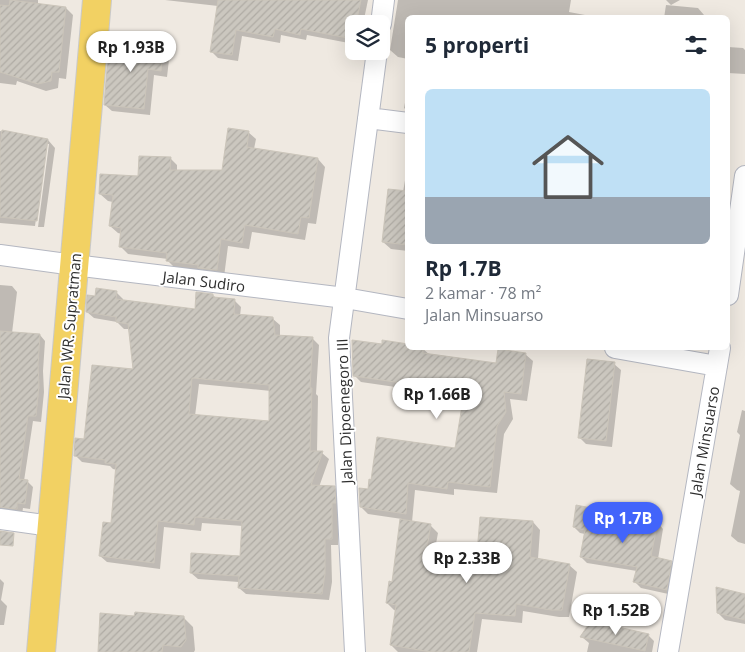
<!DOCTYPE html>
<html lang="id">
<head>
<meta charset="utf-8">
<style>
	:root { --surface:#fff; --page:#f2f2f3; --text:#1f2937; --muted:#747a83; --accent:#4264fb }
	body { margin:0; font-family:"Open Sans",sans-serif; background:var(--page); color:var(--text); height:100vh; display:flex; flex-direction:column; font-size:19px; white-space:nowrap }
	* { box-sizing:border-box; margin:0 }
	p { font-size:16px; color:var(--muted) }
	.icon { flex:none; width:28px; height:28px; fill:none; stroke:currentColor; stroke-width:2; stroke-linecap:round; stroke-linejoin:round }
	.map { position:relative; flex:1; overflow:hidden }
	.sheet { position:absolute; left:405px; top:15px; width:325px; height:335px; display:flex; flex-direction:column; background:var(--surface); border-radius:8px; box-shadow:0 5px 20px #0002 }
	.sheet>* { flex:none }
	.buttons { position:absolute; left:345px; top:15px; display:grid; gap:10px }
	.buttons a { display:grid; place-items:center; width:45px; height:45px; border-radius:8px; background:var(--surface); box-shadow:0 5px 20px #0002; font-size:25px }
	.price { position:absolute; translate:-50% -42px; padding:0 11px; border-radius:18px; background:#fff; color:#222; font-size:16px; line-height:32px; filter:drop-shadow(0 1px 2px #0008) }
	.price::after { content:''; position:absolute; left:50%; top:30px; width:15px; height:11px; margin-left:-8px; background:inherit; clip-path:polygon(0 0,100% 0,50% 100%) }
	.price.active { background:var(--accent); color:#fff }
	ul { padding:0; list-style:none }
	li { display:grid; align-content:center; gap:10px; height:265px; padding:0 20px }
	li span { display:grid; place-items:center; height:155px; border-radius:8px; color:#555 }
	li>.icon { margin-inline-start:auto }
	span .icon { width:90px; height:90px; fill:#fffc; stroke-width:1 }
	li b { font-size:21px }
	h2 { display:flex; justify-content:space-between; align-items:center; height:60px; padding:0 20px; font-size:21px }
	.map>svg:first-child { display:block }
	.shadow { fill:#0003; fill-rule:evenodd }
	.building { fill:url(#building-hatch); stroke:#cbc5ba; fill-rule:evenodd }
	.lines { fill:none; stroke-linecap:round; stroke-linejoin:round }
	.street-casing { stroke:#b4b7c1; stroke-width:22 }
	.primary-casing { stroke:#c9c9c9; stroke-width:30 }
	.street { stroke:#fff; stroke-width:20 }
	.primary { stroke:#f2d163; stroke-width:28 }
	.labels { text-anchor:middle; dominant-baseline:central; stroke-width:4; stroke-linejoin:round; paint-order:stroke }
	.street-label { font-size:15px; fill:#2e2e2e; stroke:#fff }
</style>
</head>
<body>
<div class="map">
<svg width="745" height="652" viewBox="0 0 745 652">
	<defs>
		<pattern id="building-hatch" width="6" height="6" patternUnits="userSpaceOnUse" patternTransform="scale(1.25)"><rect width="6" height="6" fill="#cbc7bf"/><path d="M-1 1l2-2M0 6l6-6M5 7l2-2" fill="none" stroke="#afaba4"/></pattern>
	</defs>
	<rect width="100%" height="100%" fill="#efe9e1"/>
	<path class="shadow" d="M0,0h38v4l28,4 7,7 -7,64 -7,-1 -1,10 -12,3 -29,-10 -1,4 -16,-2z
		M165,0h203l-5,24h-9v20l-47,-9 -1,5 -25,-5 -1,8 -38,-7 -4,25 -20,-3 -7,-7 7,-45z
		M398,0h173l-2,12 32,6h-193v41l-10,-2 -8,-7z
		M666,0h14l-9,5z
		M666,5l32,3 6,7v3h-40z
		M164,44l6,7 -3,26 -13,-2 -4,40 -38,-4 -7,-6 40,-56z
		M728,47l15,1 2,2v24l-17,-1z
		M408,87v24l-4,-3z
		M0,131l48,9 7,8 -11,79h-6l11,-83h-3l-11,82 -35,-3z
		M248,132l8,7 -2,10 64,10 7,8 -9,57 -8,-1 -3,17 -53,-8 -3,17 -21,-3 -4,31 -49,-9 -7,-7v-2l-40,-5 -8,-8 2,-12 -4,-1 -8,-7 3,-24 -5,-1 -8,-7 40,-17 30,-19 7,7v7l46,-1z
		M408,163v88l-17,-2 -8,-7 20,-50z
		M0,285l12,1 5,6 -5,41 28,2 5,6 -2,30 1,21 -3,30 -8,-1 -9,60h3l6,6 -3,22 -7,-1 -1,6h-22z
		M116,292l7,7v2l73,9 17,-15 3,3 18,2 7,7 -1,9 33,3 7,6v12l32,1 7,7 -3,49 2,2 -1,56 5,1 7,6 -10,28h15l7,7 -2,15 -1,36h-7l1,37 -3,18 -83,-6 -7,-6v-6l-41,-3 -7,-6 50,-16 2,-31 -41,-3 -1,8 -37,-4 -4,42 -53,-7 -7,-6 12,-31 5,-55 -4,-1 -3,-3 -28,-4 -7,-7 60,-84 -5,-42h-6l-7,-7 -23,-4 -7,-6 9,-14zM199,384l72,7 -1,32 -75,-7z
		M408,348h14l8,7 67,9 28,-10 8,7 -6,40 -17,-2 3,20 -9,15 -7,59 -43,-4v6l-39,-5 -3,32 19,4 7,7 -3,16 43,5 55,-32 7,8 -2,29 31,6 8,7 -8,45h-10l-36,-6 -1,12 -40,-4 -5,33h-79l-7,-7 6,-34 -3,-1 -7,-7 6,-20 9,-64 -34,-5 -7,-7 11,-26 84,-31 9,-56 -41,-5 -1,2 -62,-9 -7,-7z
		M614,364l7,6 -9,77 -26,-3 -7,-7z
		M742,410l3,1v133l-7,-2 -7,-6 9,-45 -3,-1 -7,-6 10,-49 -3,-3z
		M657,522l6,7 -5,30 13,3 6,6 -4,27 -32,-7 -6,-6 2,-11 -50,-8 -6,-6 4,-23 -5,-1 -6,-6z
		M0,579l4,4 -3,17 6,6 -3,19h-4z
		M745,595v29l-20,-4 -7,-7z
		M135,617h48l10,10 2,23 -1,2h-95z
		M648,635l6,6 -2,11h-65l2,-9 -7,-6z"/>
	<path class="building" d="M10,0l56,7 -7,65h-7l-1,9 -13,3 -38,-12v-67l9,1z
		M218,0h143l-5,24h-2l-1,15 -52,-10 -1,6 -25,-6 -2,8 -37,-7 -4,25 -22,-3z
		M144,41l20,2 -3,28 -13,-2 -4,40 -40,-4 5,-61 35,4z
		M228,128l21,3 -2,16 71,11 -9,60 -8,-1 -3,17 -53,-9 -3,18 -21,-4 -4,31 -19,-2v-3l-32,-4 1,-8 -48,-6 2,-19 -12,-2 4,-31 -14,-1 1,-20 38,2 1,-20 32,1 -1,13h52z
		M2,130l46,9 -11,82 -37,-4v-69z
		M388,189l20,2v54l-26,-3z
		M96,288l21,3 -1,8 79,10 1,-17 17,2v3l22,2 -1,15 39,3 2,18 38,2 -3,51h2l-2,63h13l-12,34 24,1 1,17h-4v36h-7v35l-3,20 -84,-6 1,-12 -49,-3 1,-20 49,3 2,-35 -47,-4 -1,8 -36,-4 -4,42 -55,-7 4,-34 8,1 5,-59 -11,-1v-3l-31,-4 1,-18 9,1 8,-74 41,4 -5,-45 -12,-2v-5l-30,-5 1,-17 8,1zM192,378l77,7v36l-80,-7z
		M0,331l40,3 -2,31 1,21 -3,30h-8l-9,63 9,1 -3,24 -8,-1v6l-17,-2z
		M352,340l30,4v-4l26,4v4h15v5l73,10 2,-14 28,4 -5,41 -17,-2 2,20 -9,14 -7,61 -42,-5 -1,7 -39,-6 -2,31 -46,-7 -1,-19 9,1 1,-10 2,1 6,-43 78,11 10,-60 -48,-6 -1,3 -63,-9z
		M587,359l28,3 -9,79 -28,-3z
		M576,505l82,16 -7,35 21,5 -5,29 -34,-8 4,-15 -57,-10 5,-27 -12,-3z
		M480,517l53,4 -3,36 40,7 -8,46h-11l-35,-6 -1,12 -40,-3 -6,39h-38l-41,-7 6,-40 -10,-2 3,-22 3,1 8,-63 31,5 -4,23 50,6z
		M0,531l14,2 -1,13 -13,-1z
		M716,587l29,7v26l-28,-7z
		M135,612l49,4 2,24 -5,7 -18,-2 -1,7h-64l2,-39 34,3z
		M590,622h6l53,12 -4,17 -65,-14z"/>
	<g class="lines">
		<g class="street-casing">
			<path id="street" d="M381,24l3,-24
				M368,118l40,5
				M0,255l74,10 271,33 63,11
				M728,295l17,-119
				M615,348l102,18
				M0,519l51,7
				M355,652l-16,-314 38,-287
				M668,652l52,-304"/>
		</g>
		<g class="primary-casing">
			<path id="primary" d="M41,652l56,-652"/>
		</g>
		<use href="#street" class="street"/>
		<use href="#primary" class="primary"/>
	</g>
	<g class="labels">
		<g class="street-label">
			<text transform="translate(204 281) rotate(7)">Jalan Sudiro</text>
			<text transform="translate(69 326) rotate(-85)">Jalan WR. Supratman</text>
			<text transform="translate(344 411) rotate(-92)">Jalan Dipoenegoro III</text>
			<text transform="translate(704 441) rotate(-80)">Jalan Minsuarso</text>
		</g>
	</g>
</svg>
<div class="buttons">
<a><svg class="icon" aria-label="layers" viewBox="0 0 24 24"><path d="M12 4l9 5-9 5-9-5zM3 14l9 5 9-5"/></svg></a>
</div>
<b class="price" style="left:131px;top:73px">Rp 1.93B</b>
<b class="price" style="left:437px;top:420px">Rp 1.66B</b>
<b class="price active" style="left:623px;top:544px">Rp 1.7B</b>
<b class="price" style="left:467px;top:584px">Rp 2.33B</b>
<b class="price" style="left:616px;top:636px">Rp 1.52B</b>
<section class="sheet">
<h2>5 properti<svg class="icon" aria-label="filters" viewBox="0 0 24 24"><path d="M4 7h16M4 17h16"/><circle cx="9" cy="7" r="2"/><circle cx="15" cy="17" r="2"/></svg></h2>
<ul>
<li><span style="background:linear-gradient(#bfe0f5 70%,#9aa5b1 0)"><svg class="icon" aria-label="home" viewBox="0 0 24 24"><path d="M3 11l9-7 9 7M6 9v11h12V9"/></svg></span><div><b>Rp 1.7B</b><p>2 kamar · 78 m²</p><p>Jalan Minsuarso</p></div></li>
</ul>
</section>
</div>
</body>
</html>
